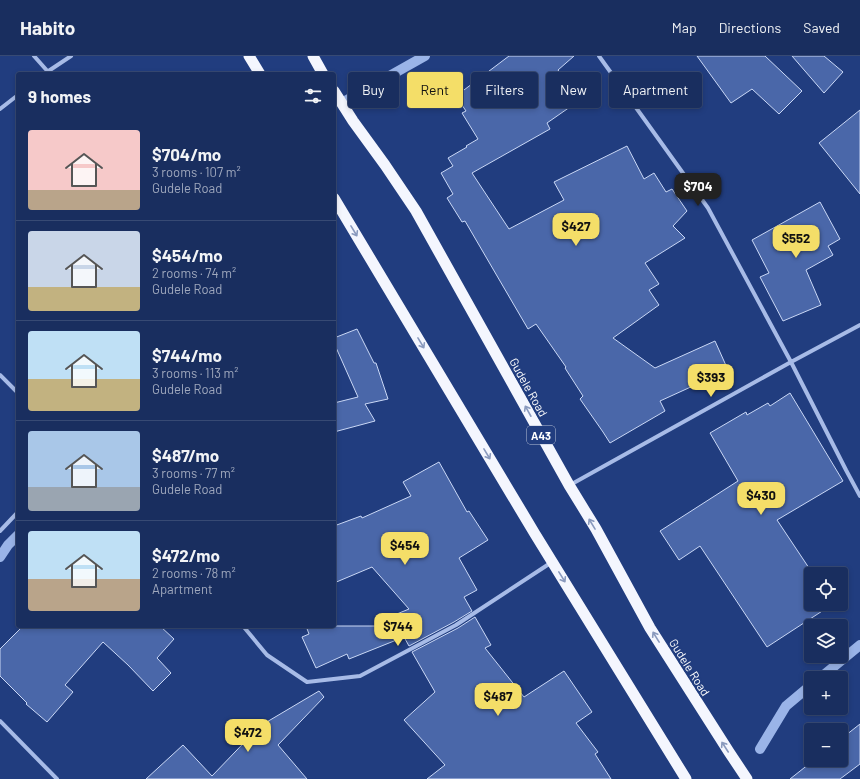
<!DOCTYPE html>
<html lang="en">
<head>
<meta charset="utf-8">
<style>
	:root { --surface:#192e5f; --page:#223665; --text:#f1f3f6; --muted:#9fa8bd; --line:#374a74; --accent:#f4de68 }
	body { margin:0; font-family:Barlow,sans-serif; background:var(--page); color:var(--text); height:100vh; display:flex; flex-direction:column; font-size:15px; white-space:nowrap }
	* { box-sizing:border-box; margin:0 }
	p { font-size:13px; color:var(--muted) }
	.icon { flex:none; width:22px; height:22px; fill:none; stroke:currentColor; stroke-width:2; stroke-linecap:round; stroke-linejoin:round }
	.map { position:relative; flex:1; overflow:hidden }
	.details { position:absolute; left:16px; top:16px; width:320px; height:556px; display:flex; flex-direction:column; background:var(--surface); border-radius:4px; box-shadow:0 2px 6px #0003,0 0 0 1px var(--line) }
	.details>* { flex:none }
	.guide { position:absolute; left:348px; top:16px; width:380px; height:36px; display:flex; gap:8px }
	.tools { position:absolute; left:804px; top:511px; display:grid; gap:8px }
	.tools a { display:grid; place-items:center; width:44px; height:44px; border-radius:4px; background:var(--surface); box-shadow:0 2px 6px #0003,0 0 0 1px var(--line); font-size:20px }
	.price { position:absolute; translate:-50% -34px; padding:0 9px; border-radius:8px; background:var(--accent); color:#111; font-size:13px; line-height:26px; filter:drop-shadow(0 1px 2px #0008) }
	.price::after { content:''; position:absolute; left:50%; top:24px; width:12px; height:9px; margin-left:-6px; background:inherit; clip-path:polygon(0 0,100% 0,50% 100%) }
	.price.selected { background:#222; color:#fff }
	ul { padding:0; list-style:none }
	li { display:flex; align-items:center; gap:12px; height:100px; padding:0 12px }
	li+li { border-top:1px solid var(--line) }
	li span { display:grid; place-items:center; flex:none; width:112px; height:80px; border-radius:4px; color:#555 }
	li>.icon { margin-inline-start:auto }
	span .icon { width:48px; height:48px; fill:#fffc; stroke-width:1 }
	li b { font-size:17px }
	h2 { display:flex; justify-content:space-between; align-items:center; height:48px; padding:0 12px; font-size:17px }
	.chip { padding:0 14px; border-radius:4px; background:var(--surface); box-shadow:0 2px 6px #0003,0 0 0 1px var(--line); font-size:14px; line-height:36px }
	.chip.selected { background:var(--accent); color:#111 }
	header { display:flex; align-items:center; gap:24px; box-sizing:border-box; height:56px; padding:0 20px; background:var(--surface); border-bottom:1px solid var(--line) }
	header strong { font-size:19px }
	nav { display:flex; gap:22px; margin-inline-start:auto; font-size:14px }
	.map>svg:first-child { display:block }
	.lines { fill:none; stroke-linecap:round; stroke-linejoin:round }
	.stream { stroke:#9ab4e8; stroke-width:10 }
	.building { fill:#4a67a9; stroke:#cad8f6 }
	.minor { stroke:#a7bbe7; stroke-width:4 }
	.trunk { stroke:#f4f6fe; stroke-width:11 }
	.oneway { stroke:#8a9abe }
	.labels { text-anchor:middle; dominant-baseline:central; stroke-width:4; stroke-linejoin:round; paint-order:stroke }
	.shield { fill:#213d7f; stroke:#bcc5d9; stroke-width:1 }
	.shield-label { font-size:11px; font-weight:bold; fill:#fff }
	.street-label { font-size:12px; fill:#fff; stroke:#213d7f }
</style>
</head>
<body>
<header>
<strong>Habito</strong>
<nav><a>Map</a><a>Directions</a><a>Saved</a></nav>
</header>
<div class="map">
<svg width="860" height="723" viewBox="0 0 860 723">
	<rect width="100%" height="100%" fill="#213d7f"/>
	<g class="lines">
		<path class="stream" d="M345,45l80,-45
			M0,501l8,-12 10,-10
			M820,622l40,-33
			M760,693l26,-43 25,-21"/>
	</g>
	<path class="building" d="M509,0h65l-16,14 22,30 -33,23 3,6 -78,44 37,56 55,-29 -10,-18 73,-36 17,33 10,-6 12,19 6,-3 15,22 -14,15 12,12 -40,25 14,21 -10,6 10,15 -46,33 42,30 60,-27 13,29 -68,31 5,10 -55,32 -7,-11 -23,-33 3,-3 -18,-28 1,-1 -30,-43 -8,5 -63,-108 -3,1 -15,-24 6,-4 -12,-21 12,-7 -5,-8 19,-11 -1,-1 12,-7 -16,-26 4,-2 -10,-15z
		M697,0h68l37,35 -23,23 -27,-25 -21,14z
		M792,0h32l19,16 -19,21z
		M860,54v84l-41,-51z
		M820,146l20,37 -12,7 5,9 -27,15 15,35 -38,16 -23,-44 9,-4 -17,-33z
		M357,273l17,34h2l12,36 -23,5 10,17 -41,11v-29l24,-6 -24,-54v-5z
		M790,337l53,88 -66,39 36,54h-2v30h22l-66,43 -67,-101 -21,14 -19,-29 78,-50 -28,-48 36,-21 1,3 21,-12 2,3z
		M439,406l28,50 2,-1 19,29 -29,18 18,32 -13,7 8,14 -18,11 -45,24 -5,-9 -55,22 -2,-5 -31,14 -14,-31 7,-3 -3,-8h92l-6,-10 17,-7 -37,-42 -38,16v-57l27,-10 1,2 49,-22 -8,-14z
		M475,561l16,28 -6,3 39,49 40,-26 28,41 -16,11 22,29 -3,2 16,25h-184l18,-14 -41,-45 31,-28 -23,-40 46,-24z
		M23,570h137l14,13 -17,19 14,15 -18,18 -25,-26 -25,-23 -38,43 8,7 -26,30 -21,-18 1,-1 -27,-27v-27z
		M319,635l5,6 -46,48 29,34h-161l37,-34 29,31 48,-50z
		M860,668v40l-20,15h-50l24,-19h27v-21z"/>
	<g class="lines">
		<path class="minor" d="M34,0l16,18
			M599,0l109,152 83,154 55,108 14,26
			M44,18l27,-18
			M0,53l18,-14
			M0,319l18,18
			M570,429l221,-123 69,-37
			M0,475l18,-19
			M243,570l24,29 40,27 53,-6 96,-51 96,-63
			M0,665l57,58"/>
		<path class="trunk" d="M249,0l11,18
			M313,0l10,18
			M334,35l19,30 32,44 31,46 153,274 27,44 54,99 79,124 18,27
			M334,142l201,336 151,245"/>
	</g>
	<defs><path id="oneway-shaft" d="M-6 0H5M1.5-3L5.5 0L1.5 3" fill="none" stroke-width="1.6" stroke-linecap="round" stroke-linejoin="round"/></defs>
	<g class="oneway">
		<use href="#oneway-shaft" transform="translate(354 175) rotate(59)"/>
		<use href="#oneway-shaft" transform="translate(421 287) rotate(59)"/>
		<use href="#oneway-shaft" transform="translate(528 355) rotate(-119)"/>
		<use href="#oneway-shaft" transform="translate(487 398) rotate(59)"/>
		<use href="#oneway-shaft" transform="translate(592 468) rotate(-121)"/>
		<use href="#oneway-shaft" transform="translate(562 521) rotate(58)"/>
		<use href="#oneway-shaft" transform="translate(656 581) rotate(-122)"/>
		<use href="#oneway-shaft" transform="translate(725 691) rotate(-123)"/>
	</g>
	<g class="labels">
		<rect class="shield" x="527" y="370" width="28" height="18" rx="3"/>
		<g class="shield-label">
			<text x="541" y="379">A43</text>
		</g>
		<g class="street-label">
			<text transform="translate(529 331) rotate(61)">Gudele Road</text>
			<text transform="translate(690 611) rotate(58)">Gudele Road</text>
		</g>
	</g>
</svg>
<div class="tools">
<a><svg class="icon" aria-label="locate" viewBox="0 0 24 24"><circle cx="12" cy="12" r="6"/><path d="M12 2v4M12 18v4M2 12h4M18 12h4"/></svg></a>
<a><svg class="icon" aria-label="layers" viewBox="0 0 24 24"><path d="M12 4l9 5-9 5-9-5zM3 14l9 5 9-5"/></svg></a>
<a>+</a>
<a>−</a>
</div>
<b class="price selected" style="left:698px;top:151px">$704</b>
<b class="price" style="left:576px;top:191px">$427</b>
<b class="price" style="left:796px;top:203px">$552</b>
<b class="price" style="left:711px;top:342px">$393</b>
<b class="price" style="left:761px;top:460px">$430</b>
<b class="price" style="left:405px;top:510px">$454</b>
<b class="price" style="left:398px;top:591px">$744</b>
<b class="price" style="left:498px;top:661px">$487</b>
<b class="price" style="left:248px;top:697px">$472</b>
<div class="guide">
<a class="chip">Buy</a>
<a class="chip selected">Rent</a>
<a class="chip">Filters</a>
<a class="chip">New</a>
<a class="chip">Apartment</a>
</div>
<section class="details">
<h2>9 homes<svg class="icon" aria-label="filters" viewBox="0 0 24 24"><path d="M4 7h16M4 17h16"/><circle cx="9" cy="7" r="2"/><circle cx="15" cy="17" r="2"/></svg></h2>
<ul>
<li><span style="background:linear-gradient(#f6c9c9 75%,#b9a48a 0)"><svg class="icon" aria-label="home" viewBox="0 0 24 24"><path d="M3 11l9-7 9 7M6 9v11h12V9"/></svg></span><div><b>$704/mo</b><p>3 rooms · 107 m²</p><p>Gudele Road</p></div></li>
<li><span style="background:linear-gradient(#c9d6e8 70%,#c2b280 0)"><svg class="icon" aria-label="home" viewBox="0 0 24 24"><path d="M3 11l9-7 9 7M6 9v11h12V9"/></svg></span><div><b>$454/mo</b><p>2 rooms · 74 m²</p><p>Gudele Road</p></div></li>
<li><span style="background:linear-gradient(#bfe0f5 60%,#c2b280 0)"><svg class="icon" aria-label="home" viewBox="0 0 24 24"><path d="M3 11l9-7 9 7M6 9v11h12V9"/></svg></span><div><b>$744/mo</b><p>3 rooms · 113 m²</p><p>Gudele Road</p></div></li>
<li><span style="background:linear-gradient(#a9c7e8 70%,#9aa5b1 0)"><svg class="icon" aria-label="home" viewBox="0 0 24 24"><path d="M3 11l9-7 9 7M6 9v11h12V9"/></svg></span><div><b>$487/mo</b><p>3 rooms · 77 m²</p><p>Gudele Road</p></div></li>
<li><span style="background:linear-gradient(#bfe0f5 60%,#b9a48a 0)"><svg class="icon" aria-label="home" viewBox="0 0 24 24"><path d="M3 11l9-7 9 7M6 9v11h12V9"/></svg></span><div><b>$472/mo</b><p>2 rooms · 78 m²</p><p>Apartment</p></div></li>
</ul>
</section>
</div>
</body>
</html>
